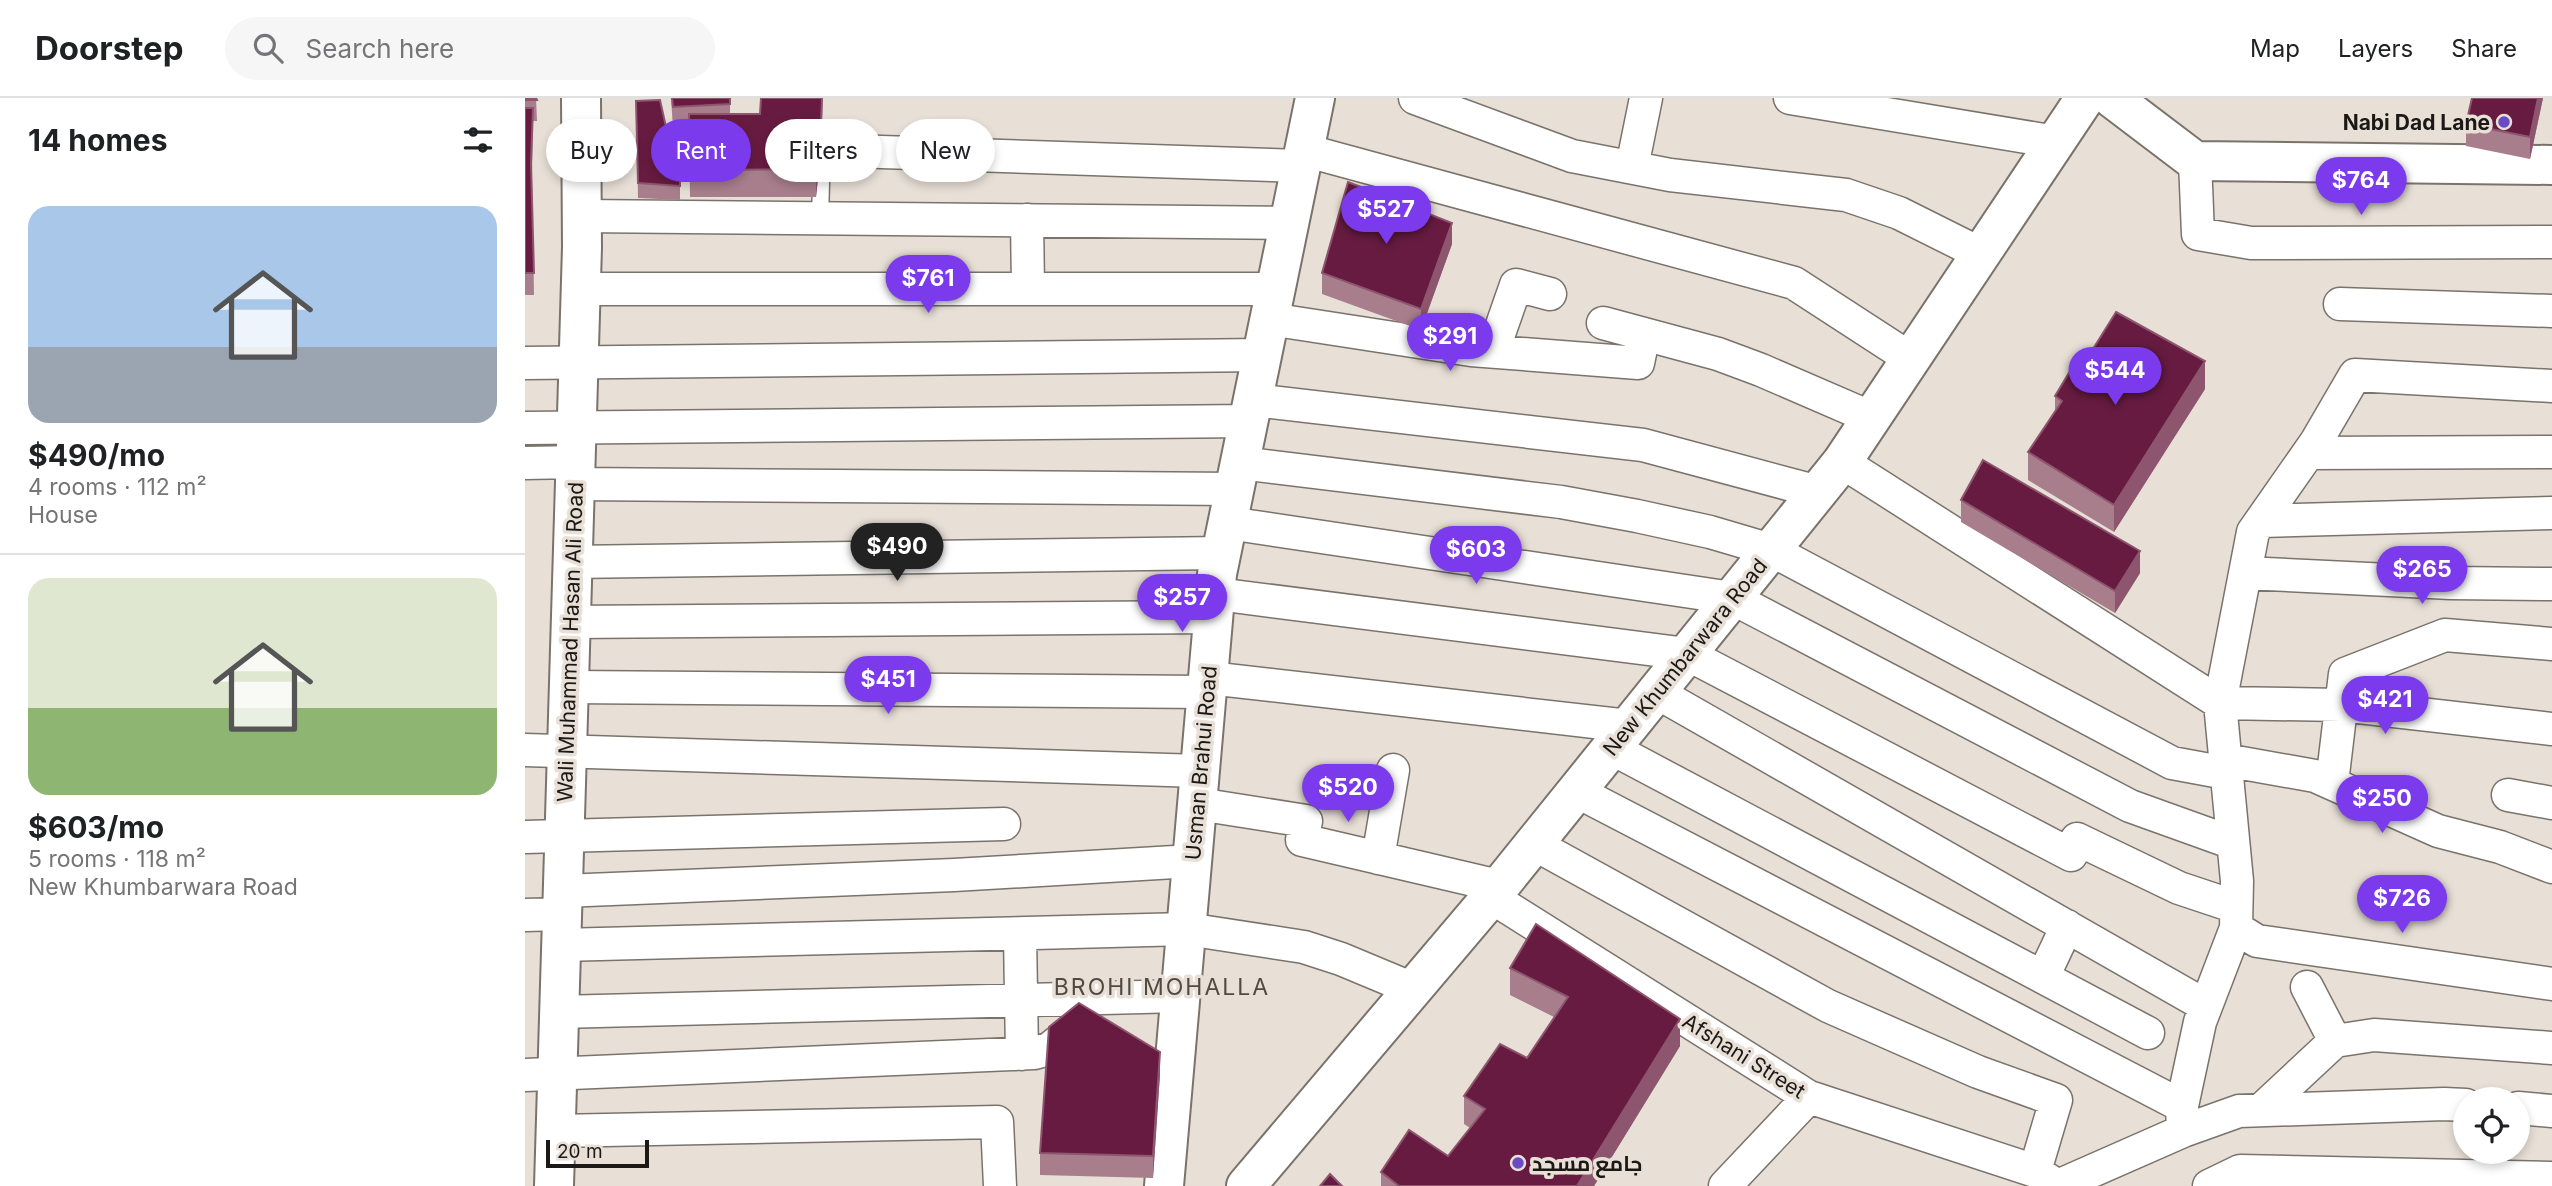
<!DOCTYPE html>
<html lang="en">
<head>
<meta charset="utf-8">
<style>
	:root { --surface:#fff; --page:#f6f6f6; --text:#202124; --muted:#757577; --line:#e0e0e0; --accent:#7c3aed }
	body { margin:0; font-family:Inter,Cairo,sans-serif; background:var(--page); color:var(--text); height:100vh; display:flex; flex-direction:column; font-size:26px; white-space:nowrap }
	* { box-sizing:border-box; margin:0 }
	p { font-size:23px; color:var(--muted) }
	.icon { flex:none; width:38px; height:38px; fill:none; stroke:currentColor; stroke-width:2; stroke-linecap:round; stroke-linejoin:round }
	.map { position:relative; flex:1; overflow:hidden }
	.sheet { display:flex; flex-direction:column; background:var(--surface); width:525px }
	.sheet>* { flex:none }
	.hud { position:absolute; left:21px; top:21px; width:665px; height:63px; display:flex; gap:14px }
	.tools { position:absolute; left:1928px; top:989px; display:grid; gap:14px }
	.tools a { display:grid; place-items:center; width:77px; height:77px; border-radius:50%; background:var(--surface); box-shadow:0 4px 10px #0003; font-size:35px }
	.scale { position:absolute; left:21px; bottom:18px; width:103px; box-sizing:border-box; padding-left:7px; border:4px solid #1b1815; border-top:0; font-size:19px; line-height:24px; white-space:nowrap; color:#1b1815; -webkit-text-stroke:5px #e8e0d7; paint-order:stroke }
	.price { position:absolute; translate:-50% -60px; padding:0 16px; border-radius:24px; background:var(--accent); color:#fff; font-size:23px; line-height:46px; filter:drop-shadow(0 2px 4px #0008) }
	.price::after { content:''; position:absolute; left:50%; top:42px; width:21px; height:16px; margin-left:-10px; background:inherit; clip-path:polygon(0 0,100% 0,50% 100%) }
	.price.active { background:#222; color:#fff }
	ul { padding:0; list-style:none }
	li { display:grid; align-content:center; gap:14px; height:371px; padding:0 28px }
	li+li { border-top:2px solid var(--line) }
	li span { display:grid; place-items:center; height:217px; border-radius:21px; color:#555 }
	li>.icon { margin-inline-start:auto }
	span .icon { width:126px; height:126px; fill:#fffc; stroke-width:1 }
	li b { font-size:30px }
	h2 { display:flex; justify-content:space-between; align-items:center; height:84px; padding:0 28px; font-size:30px }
	.tag { padding:0 24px; border-radius:32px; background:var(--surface); box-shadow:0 4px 10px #0003; font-size:24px; line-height:63px }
	.tag.active { background:var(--accent); color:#fff }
	header { display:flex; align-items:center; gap:42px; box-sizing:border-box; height:98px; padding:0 35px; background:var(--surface); border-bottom:2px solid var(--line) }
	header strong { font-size:33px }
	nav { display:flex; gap:38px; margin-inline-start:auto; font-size:24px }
	.search { width:490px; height:63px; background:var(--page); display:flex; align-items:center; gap:18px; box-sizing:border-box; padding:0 24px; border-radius:38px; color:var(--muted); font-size:26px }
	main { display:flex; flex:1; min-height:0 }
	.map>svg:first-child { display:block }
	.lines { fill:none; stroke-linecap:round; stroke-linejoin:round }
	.service-casing { stroke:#7a736b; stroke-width:19 }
	.minor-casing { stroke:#7a736b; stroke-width:35 }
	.tertiary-casing { stroke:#7a736b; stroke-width:42 }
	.secondary-casing { stroke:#7a736b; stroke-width:42 }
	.service { stroke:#fff; stroke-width:16 }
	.minor { stroke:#fff; stroke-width:32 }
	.tertiary { stroke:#fff; stroke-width:38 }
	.secondary { stroke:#fff; stroke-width:38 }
	.wall { fill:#a87e8c }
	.shaded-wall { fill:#8e566e }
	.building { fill:#671b41; stroke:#8e566e; stroke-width:2 }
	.poi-dot { fill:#6b4bc3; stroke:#e8e0d7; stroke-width:2.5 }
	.labels { text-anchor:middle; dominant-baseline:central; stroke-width:7; stroke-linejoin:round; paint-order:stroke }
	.poi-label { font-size:21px; font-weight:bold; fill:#1b1815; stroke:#e8e0d7; text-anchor:end }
	.street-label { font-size:21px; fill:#1b1815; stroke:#e8e0d7 }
	.neighbourhood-label { font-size:23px; letter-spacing:2px; fill:#504a43; stroke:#e8e0d7 }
</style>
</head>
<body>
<header>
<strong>Doorstep</strong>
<div class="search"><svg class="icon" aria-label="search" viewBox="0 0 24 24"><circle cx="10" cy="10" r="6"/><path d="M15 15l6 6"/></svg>Search here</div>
<nav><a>Map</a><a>Layers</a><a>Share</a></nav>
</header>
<main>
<section class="sheet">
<h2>14 homes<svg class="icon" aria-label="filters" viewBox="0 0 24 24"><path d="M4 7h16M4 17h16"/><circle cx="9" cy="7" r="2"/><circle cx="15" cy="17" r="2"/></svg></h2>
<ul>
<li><span style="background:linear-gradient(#a9c7e8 65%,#9aa5b1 0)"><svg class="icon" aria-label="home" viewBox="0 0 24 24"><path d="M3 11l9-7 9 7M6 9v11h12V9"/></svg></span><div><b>$490/mo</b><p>4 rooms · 112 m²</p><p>House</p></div></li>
<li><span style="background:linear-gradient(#dfe7d0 60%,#8fb573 0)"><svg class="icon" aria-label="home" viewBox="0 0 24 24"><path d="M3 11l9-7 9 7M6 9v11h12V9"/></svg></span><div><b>$603/mo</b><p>5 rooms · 118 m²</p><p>New Khumbarwara Road</p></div></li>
</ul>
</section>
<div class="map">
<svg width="2027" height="1088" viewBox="0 0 2027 1088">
	<rect width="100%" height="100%" fill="#e8e0d7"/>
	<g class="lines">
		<g class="service-casing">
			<path id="service" d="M295,121l2,-73"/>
		</g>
		<g class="minor-casing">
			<path id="minor" d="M890,0l157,58 98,19 176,20 53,18 82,41
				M1265,0l266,44
				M296,52l480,16
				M779,52l490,133 117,76
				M1670,63l3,73 53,9 301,-1
				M1107,69l14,-69
				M57,118l707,7
				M502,122l1,68
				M56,191h695
				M1815,206l212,7
				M745,221l201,31 167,13 6,-29
				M1078,225l115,31 43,16 111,48
				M968,253l23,-66 34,9
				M0,265l737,-8
				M728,302l390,45 175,47
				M0,330l724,-7
				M1784,355l243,-1
				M1317,364l378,241 121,2 211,24
				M0,365l51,-1
				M715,365l321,39 76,14 73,16 61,18 401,213 54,10
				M50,386l660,5
				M1737,423l290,-8
				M703,425l504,75 398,208 103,37
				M47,464l650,-9
				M1720,475l206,10 101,1
				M692,496l470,60 384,201 6,-16 102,49 57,19
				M46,524l643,-5
				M684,580l420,48
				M44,589l638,5
				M1131,594l550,314
				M1086,650l537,285
				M0,652l675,21
				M1700,662l90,16 123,55 62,16 52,20
				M1807,685l13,-109 100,-39 107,9
				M1051,693l606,315
				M1983,697l44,8
				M673,706l108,17 -4,19 197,46
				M0,739l479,-13
				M1009,746l294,162 150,66 78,28 -21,71
				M853,760l15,-88
				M38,793l391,-16 238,-14
				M966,799l318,200 226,74 18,12
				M0,817l37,-1
				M1711,830l21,13 295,43
				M495,836l2,120
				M36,847l626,-16 117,18 37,12 72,30
				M1518,879l24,-51
				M1782,889l28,54
				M34,914l622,-16
				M0,977l509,-22 15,-4 30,-24v-4
				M1993,1010l34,3
				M1736,1012l74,-69 39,-6 178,13
				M31,1033l441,-9 3,64
				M1658,1033l56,-20 205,-7 22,1
				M1200,1088l84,-89
				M1533,1088l125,-55 -1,-25 18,-84 36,-94 1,-47 -17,-178 33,-171 63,-90 39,-67 197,11
				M1684,1088l31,-15 312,7"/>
		</g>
		<g class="tertiary-casing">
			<path id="tertiary" d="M1587,0l83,63 357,4
				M29,1088l28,-939 -1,-149
				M639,1088l53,-612 98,-476"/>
		</g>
		<g class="secondary-casing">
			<path id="secondary" d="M721,1088l245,-289 351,-435 243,-364"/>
		</g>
		<use href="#service" class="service"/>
		<use href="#minor" class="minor"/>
		<use href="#tertiary" class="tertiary"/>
		<use href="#secondary" class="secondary"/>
	</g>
	<path class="wall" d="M0,0h11l1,23h-4l-1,54 2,120h-9z
		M146,0h59v16h30l1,-16h62l-2,52 -5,47h-126l-1,-69h-16z
		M1947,0h71l-13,61 -64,-13v-22z
		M111,3l30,26 14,5v68l-42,-2z
		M927,146l-31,86 -99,-36v-21z
		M1558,267l122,24 -91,143 -86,-52v-28l27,-40v-16z
		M1436,402l179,73 -25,40 -154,-91z
		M985,870l170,78 -86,140h-213v-14l67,-16 22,-28 -6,-4v-28l63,-38 27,-41 -44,-22z
		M635,976l-7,104 -113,-3v-22z"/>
	<path class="shaded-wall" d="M297,0l-1,52 -5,47v-28z
		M2013,0h5l-13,61v-22z
		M927,125v21l-31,86v-21z
		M1680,263v28l-91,143v-27z
		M1615,453v22l-25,40v-22z
		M1155,921v27l-86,140h-17z
		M635,954v22l-7,104v-22z"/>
	<path class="building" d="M0,0h11l1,2h-12z
		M147,0h58v6l-57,3z
		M236,0h61l-1,25 -5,46 -126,1 -1,-56h71z
		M1947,0h66l-8,39 -64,-13z
		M135,2l6,27 14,5v54l-42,-3 -2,-82z
		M0,10h8l-2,55 3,110h-9z
		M823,84l104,41 -31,86 -99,-36z
		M1591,214l89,49 -91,144 -86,-53 34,-51 -7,-5 21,-35 7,4z
		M1458,362l157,91 -25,40 -154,-91z
		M1011,826l144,95 -103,167h-178l-18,-14 28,-42 39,26 37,-47 -21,-13 36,-52 27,14 41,-61 -58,-29z
		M554,905l81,49 -7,104 -113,-3 9,-126z
		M805,1076l12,12h-22z"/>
	<g class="poi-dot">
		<circle cx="1979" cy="24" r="7"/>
		<circle cx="993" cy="1065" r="7"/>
	</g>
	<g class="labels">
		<g class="poi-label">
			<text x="1965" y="24">Nabi Dad Lane</text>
			<text x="1007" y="1065" text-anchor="start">جامع مسجد</text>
		</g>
		<g class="street-label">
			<text transform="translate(45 544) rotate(-88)">Wali Muhammad Hasan Ali Road</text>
			<text transform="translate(1160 559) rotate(-51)">New Khumbarwara Road</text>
			<text transform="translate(676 665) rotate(-85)">Usman Brahui Road</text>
			<text transform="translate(1219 958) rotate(32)">Afshani Street</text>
		</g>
		<g class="neighbourhood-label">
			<text x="637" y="889">BROHI MOHALLA</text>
		</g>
	</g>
</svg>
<div class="tools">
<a><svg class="icon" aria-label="locate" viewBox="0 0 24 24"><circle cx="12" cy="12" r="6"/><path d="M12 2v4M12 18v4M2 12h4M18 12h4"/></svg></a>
</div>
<div class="scale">20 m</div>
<b class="price" style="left:1836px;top:119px">$764</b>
<b class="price" style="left:861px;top:148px">$527</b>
<b class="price" style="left:403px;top:217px">$761</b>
<b class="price" style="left:925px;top:275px">$291</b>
<b class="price" style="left:1590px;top:309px">$544</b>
<b class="price active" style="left:372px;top:485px">$490</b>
<b class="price" style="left:951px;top:488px">$603</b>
<b class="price" style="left:1897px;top:508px">$265</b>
<b class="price" style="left:657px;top:536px">$257</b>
<b class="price" style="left:363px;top:618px">$451</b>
<b class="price" style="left:1860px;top:638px">$421</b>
<b class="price" style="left:823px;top:726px">$520</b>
<b class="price" style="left:1857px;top:737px">$250</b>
<b class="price" style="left:1877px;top:837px">$726</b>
<div class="hud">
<a class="tag">Buy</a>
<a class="tag active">Rent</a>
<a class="tag">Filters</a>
<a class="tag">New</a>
</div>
</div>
</main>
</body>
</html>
